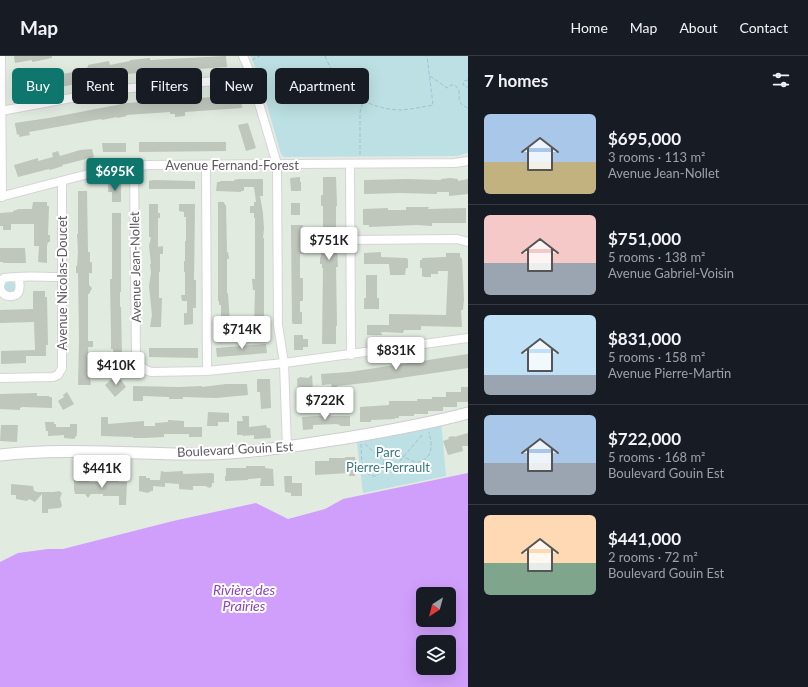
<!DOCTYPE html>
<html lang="en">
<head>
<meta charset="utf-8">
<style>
	:root { --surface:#171b24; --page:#242831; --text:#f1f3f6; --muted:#9ea1a6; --line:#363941; --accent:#0f766e }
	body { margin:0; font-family:Lato,sans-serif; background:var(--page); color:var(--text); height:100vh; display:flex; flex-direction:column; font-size:15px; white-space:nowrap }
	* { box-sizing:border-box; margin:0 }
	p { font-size:13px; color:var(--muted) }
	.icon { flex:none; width:22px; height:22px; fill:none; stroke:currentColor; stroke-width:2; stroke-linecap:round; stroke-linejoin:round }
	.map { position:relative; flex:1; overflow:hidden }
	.drawer { display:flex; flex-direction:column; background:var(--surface); width:340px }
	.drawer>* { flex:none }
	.hud { position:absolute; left:12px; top:12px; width:380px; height:36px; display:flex; gap:8px }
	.needle { width:26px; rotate:216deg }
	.fabs { position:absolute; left:416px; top:531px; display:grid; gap:8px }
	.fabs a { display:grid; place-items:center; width:40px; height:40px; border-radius:6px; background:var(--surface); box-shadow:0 4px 16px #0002; font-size:20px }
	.price { position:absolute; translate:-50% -34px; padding:0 9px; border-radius:4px; background:#fff; color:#222; font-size:13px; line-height:26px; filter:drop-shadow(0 1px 2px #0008) }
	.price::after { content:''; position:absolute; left:50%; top:24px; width:12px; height:9px; margin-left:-6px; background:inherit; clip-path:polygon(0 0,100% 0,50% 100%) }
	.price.selected { background:var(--accent); color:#fff }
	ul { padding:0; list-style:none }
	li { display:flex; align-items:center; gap:12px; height:100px; padding:0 16px }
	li+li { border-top:1px solid var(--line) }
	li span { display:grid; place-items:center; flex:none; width:112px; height:80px; border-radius:6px; color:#555 }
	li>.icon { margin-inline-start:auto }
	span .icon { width:48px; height:48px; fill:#fffc; stroke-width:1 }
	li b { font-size:17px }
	h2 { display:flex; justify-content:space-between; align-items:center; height:48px; padding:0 16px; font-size:17px }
	.tag { padding:0 14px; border-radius:6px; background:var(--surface); box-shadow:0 4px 16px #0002; font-size:14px; line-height:36px }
	.tag.selected { background:var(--accent); color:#fff }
	header { display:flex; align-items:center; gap:24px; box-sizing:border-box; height:56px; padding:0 20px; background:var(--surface); border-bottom:1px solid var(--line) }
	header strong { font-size:19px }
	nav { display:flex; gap:22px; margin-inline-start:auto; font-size:14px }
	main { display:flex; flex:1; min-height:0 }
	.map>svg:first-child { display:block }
	.green { fill:#bce0e3 }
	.water { fill:#d09ffc; fill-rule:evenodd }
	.building { fill:#bfc6bc }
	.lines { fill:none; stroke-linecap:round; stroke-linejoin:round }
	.street-casing { stroke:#d8d3d9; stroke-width:10 }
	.secondary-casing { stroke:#d1cbd4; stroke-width:13 }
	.path { stroke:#a0c2d4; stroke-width:1; stroke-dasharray:4 2; stroke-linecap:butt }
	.street { stroke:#fff; stroke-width:8 }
	.secondary { stroke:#fff; stroke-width:11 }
	.labels { text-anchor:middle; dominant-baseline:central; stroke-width:4; stroke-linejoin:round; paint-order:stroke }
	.street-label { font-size:13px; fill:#5e5961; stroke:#fff }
	.park-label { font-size:13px; fill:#367882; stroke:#fff }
	.water-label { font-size:14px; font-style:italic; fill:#8d43be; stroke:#fff }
</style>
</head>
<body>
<header>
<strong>Map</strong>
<nav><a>Home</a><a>Map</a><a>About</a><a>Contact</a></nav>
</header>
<main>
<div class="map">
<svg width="468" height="631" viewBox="0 0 468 631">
	<rect width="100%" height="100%" fill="#e1ebe0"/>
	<path class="green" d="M251,0h217v97l-12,3 -172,1 -3,-3 -22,-77z
		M4.5 231a5.5 5.5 0 1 1 11 0a5.5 5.5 0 1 1-11 0Z
		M441,365l5,55 -83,17 -7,-57z"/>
	<path class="water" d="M468,417v214h-468v-125l18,-9 30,-4h15l110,-28 83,-18 32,16 37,-10 18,-10zM423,538h26v26h-26zM423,586h26v26h-26z"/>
	<path class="building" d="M14,0h38v2l-20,4v-2l-17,3z
		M226,0l1,11 -101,7 -28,6v1l-6,1v-1l-73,14 -3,-12 10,-2v1l18,-4v-1l42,-7v-2l2,-1v-2l21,-4 1,4 20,-4v-1l20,-2v2z
		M241,39l1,13 -57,4v4l-10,1v-3h-5v-2l-44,3 1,1 -10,2v-1l-15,3 -1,-1 -72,13 1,3 -11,2v-3l-2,1 -2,-11v-1l13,-2 21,-3 78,-15z
		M248,67l8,25 -10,3 -8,-26z
		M139,86h87v9l-87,1z
		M102,87h24v9h-23z
		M92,93l2,8 -32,8 1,1 -13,4 -1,-1 -31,8 -4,-12 24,-7v3l15,-4 -1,-4 6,-2 2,5 20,-6z
		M300,121v5h1v9h-10l-1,-13z
		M323,121h13l1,29h-1v20l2,41h-2l1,59h-1v18h-14l1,-76h-1v-4h-2v-7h1v-12h2v-39h-2v-11h2z
		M450,122l8,1v2l10,-2v15l-19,2v-4h-12v2l-36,-1 -37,1v-14l43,-1 34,1v-1z
		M238,123h25v17h-3l3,17 1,16 -1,9h1v82h-1v6h-9l1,-36h-2l-1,-11h3v-61h-1v-5h-4v-7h4v-4h2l-2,-15h-10v4h-3v1l-25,-1 1,-9h3v-1h14v-1z
		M153,124l42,1v8h-46v-8z
		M112,127h9v19h-9v-10h-4v-8z
		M78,135h9l1,61h2v10h2v11h-3v12l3,3 -3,6h-1v47h5v6h-5l1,27h1l1,11h-13l1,-45 -1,-67h-2v-7h1l1,-14 -1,-18h1z
		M33,146h14v4h2l-1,29h2v7h-2l-1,4v17l-9,-1 1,-16h-5v-22h-23v6h-8v-4h-3v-13l13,-1v-1l6,-2h13z
		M218,146h6l1,3h1l1,47h1l1,7h-2v34h1l2,32h-9v-20h-2v-4h-1z
		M291,147h9v12h-9z
		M149,148h9v9h2v5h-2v29l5,-1v8h-3v18h-1v26h3l-1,29h-11l2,-12 -3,-29 2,-13 -1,-9h1l-2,-18 2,-9h-2z
		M179,148h16l-1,76h2v28h-3v16l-9,1v-12h3v-12h-5l-1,-6h4v-23h-1v-11h1v-20h1v-24h-2v-5l-5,-1z
		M406,151h23l-1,2 38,-1v15h-34v3l-15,-1 -48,2v-2h-6v-16l25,-1v2h18z
		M112,157h9v79h-1v15h1l1,48 2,13h-14v-6h2l2,-2 -1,-11h-2v-12l-1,-58h2z
		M291,169h12l1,29h-4v24h3v23h-3v11h2v12h-9l-1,-2z
		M0,192h25l1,15h-23v-1h-3z
		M381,196v5l25,1 2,1v9h-2l-1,7h-15l-1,-11h-25v-11z
		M446,197h14v4l2,2 2,40 -1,11h-2l1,17 -41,-1v4h-17l-1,3 -22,-1 1,3h-15v-10h22v-11l57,1 2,-44h-10v3h-7v3h-7l-2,-1v-8h-2v-8h2v-2l24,-1z
		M366,219h11v23h2v11h-15v-11h2z
		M33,235h12v6h2l1,48h-2v11h-20v7l-25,1v-13l34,-1 -1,-28 -34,1v-13l33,-1z
		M294,279h9v4h5v8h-5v3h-9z
		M266,288l1,9 -50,4 -1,-9z
		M149,292h49v10l-49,-1z
		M468,298v14l-95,14 -36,4v1l-5,1 -1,-4 -9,1 -1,-11 28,-2z
		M117,318l9,13 -11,10 -10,-12z
		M312,319l1,17 -15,1 -1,-14 3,-2 8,1z
		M257,323h13l1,29 -10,1 -1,-17h-3z
		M226,328h21l1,11 -32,3 -33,-1v2h-14v-2l-26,-1v5h-10v-15l46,1 23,-1v1z
		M461,331h7v15h-11v5h-14v4h-15v3h-14v2h-15v2h-4v1l-24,1v2h-11v-15l29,-2v-4h28v-2h15v-2h14v-5h15z
		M67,336l7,12 -11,6 -5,-9 6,-4 -1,-2z
		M37,337v3h12v1h3v11l-30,-1 -2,1v2l-20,-1v-15z
		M208,356l21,1v9h-11v4h-11z
		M331,359v1h19v10h-10v-1l-4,-1 -23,1v4l-10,1 -1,-13z
		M242,360h7v11l17,-2 1,3h3l1,10 -17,1v-4l-11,1v-1h-6v-14h6z
		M101,361h7v7l36,-3v5h11v-3l13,-1v-2l16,1v6h18v10h-13v-3h-25v3l-20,1h-11v-1l-32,-1z
		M45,366h9v2h2v3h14v-3h7v11l-3,4 -10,-1v-3l-16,1v-5h-2z
		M1,369h17l-1,17 -17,-1z
		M468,377v13h-6l1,5 -15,4 -5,-14 6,-2 -1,-2 6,-1v1z
		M345,401h10l1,16h-1v3h-6v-3l-34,2v-14h14v-3h16z
		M246,410h19v2l8,1 1,17h-14l1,-8 -13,1v1l-23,1v-5h1v-8h20z
		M161,415l4,1 18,-1v3l29,-1 2,1v9h-2v3l-2,2 -5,-2h-12v4l-14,-1v-5l-14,-1v4l-12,-1v5h-2l-3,2 -9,-2v-15h7v2h4v2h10z
		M284,420h8v7h10v13h-11v-3l-6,-1z
		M74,423h15v3h14l4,-1v-2h6v2h5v1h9l-1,23h-7v-9h-16v-2h-12l-3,4 -3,-4h-10l-1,-4z
		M11,428l22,2 1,5h2v1h18l5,-1 3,2 -2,5 2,8 -2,2 -12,1v4h-6v-19l-7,8 -6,-3 -2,2 -11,-2v-4h-5z"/>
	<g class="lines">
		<g class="street-casing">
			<path id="street" d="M1,0l1,141
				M243,0l6,14 28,94 1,161 6,38 3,85
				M1,55l119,-22 132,-11
				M350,108l1,191
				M206,109l1,206
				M134,111l2,189c2,9 6,13 15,16l56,-1 77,-8 184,-25
				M0,141l96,-25 52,-7 307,-2 13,-2
				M351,184l106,-1 11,3
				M19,221c0,5 2,12 -1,16 -3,5 -18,5 -18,-7 1,-4 1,-6 4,-8 19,-3 39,-1 58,-1
				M0,322l53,-1 5,-2 4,-7v-187"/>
		</g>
		<g class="secondary-casing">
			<path id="secondary" d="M0,399c68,-8 137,0 205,-1 48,-1 95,-9 141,-16 41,-7 82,-14 122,-25"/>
		</g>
		<path class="path" d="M325,0c13,32 41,54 77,54 10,-1 21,-3 31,-5l-6,-49
			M252,4l8,-4
			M430,20l17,12 4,-3h4l4,5c0,9 -1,14 9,18
			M468,24l-4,1 -1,3 2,3h3
			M360,99v-43l4,-14
			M361,388c1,13 -2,33 16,32 7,-8 5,-17 15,-23 8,0 13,5 21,8 4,2 9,1 12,-2 9,-7 6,-17 4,-27
			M365,388l28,25 30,-35"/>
		<use href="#street" class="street"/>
		<use href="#secondary" class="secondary"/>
	</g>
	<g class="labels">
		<g class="street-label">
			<text x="232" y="109">Avenue Fernand-Forest</text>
			<text transform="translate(135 211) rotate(-91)">Avenue Jean-Nollet</text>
			<text transform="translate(62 227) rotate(-90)">Avenue Nicolas-Doucet</text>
			<text transform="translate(235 393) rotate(-3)">Boulevard Gouin Est</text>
		</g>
		<g class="park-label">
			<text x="388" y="396">Parc<tspan x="388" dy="15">Pierre-Perrault</tspan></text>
		</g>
		<g class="water-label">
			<text x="244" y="533">Rivière des<tspan x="244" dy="16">Prairies</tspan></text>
		</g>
	</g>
</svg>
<div class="fabs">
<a><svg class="needle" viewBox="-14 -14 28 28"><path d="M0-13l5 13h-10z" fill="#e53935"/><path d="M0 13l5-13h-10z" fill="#9ea1a6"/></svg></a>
<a><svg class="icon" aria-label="layers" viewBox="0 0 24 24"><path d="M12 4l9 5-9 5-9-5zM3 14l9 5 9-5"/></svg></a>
</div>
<b class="price selected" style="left:115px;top:136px">$695K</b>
<b class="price" style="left:329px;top:205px">$751K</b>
<b class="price" style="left:242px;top:294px">$714K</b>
<b class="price" style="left:396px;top:315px">$831K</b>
<b class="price" style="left:116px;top:330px">$410K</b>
<b class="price" style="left:325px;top:365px">$722K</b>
<b class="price" style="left:102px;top:433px">$441K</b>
<div class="hud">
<a class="tag selected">Buy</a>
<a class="tag">Rent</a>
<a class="tag">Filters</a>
<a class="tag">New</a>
<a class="tag">Apartment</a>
</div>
</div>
<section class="drawer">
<h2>7 homes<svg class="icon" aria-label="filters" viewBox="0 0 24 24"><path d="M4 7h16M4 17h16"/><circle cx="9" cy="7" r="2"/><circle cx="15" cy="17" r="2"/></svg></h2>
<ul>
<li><span style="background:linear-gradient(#a9c7e8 60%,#c2b280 0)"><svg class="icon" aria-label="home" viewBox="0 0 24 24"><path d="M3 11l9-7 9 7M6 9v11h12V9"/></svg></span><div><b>$695,000</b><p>3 rooms · 113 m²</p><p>Avenue Jean-Nollet</p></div></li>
<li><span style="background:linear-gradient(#f6c9c9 60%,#9aa5b1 0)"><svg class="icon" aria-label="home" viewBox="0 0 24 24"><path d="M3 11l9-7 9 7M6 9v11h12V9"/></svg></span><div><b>$751,000</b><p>5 rooms · 138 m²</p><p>Avenue Gabriel-Voisin</p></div></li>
<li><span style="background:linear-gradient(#bfe0f5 75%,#9aa5b1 0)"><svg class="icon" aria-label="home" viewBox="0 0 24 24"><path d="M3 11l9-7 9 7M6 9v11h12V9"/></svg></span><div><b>$831,000</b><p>5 rooms · 158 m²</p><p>Avenue Pierre-Martin</p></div></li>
<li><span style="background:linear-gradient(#a9c7e8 60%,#9aa5b1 0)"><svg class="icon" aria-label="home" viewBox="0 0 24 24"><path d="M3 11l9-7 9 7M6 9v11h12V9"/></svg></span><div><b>$722,000</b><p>5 rooms · 168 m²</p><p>Boulevard Gouin Est</p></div></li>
<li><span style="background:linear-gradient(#ffd9b3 60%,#7fa58c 0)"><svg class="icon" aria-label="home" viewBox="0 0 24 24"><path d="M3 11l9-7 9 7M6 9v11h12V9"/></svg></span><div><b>$441,000</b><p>2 rooms · 72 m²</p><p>Boulevard Gouin Est</p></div></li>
</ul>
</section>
</main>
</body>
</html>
